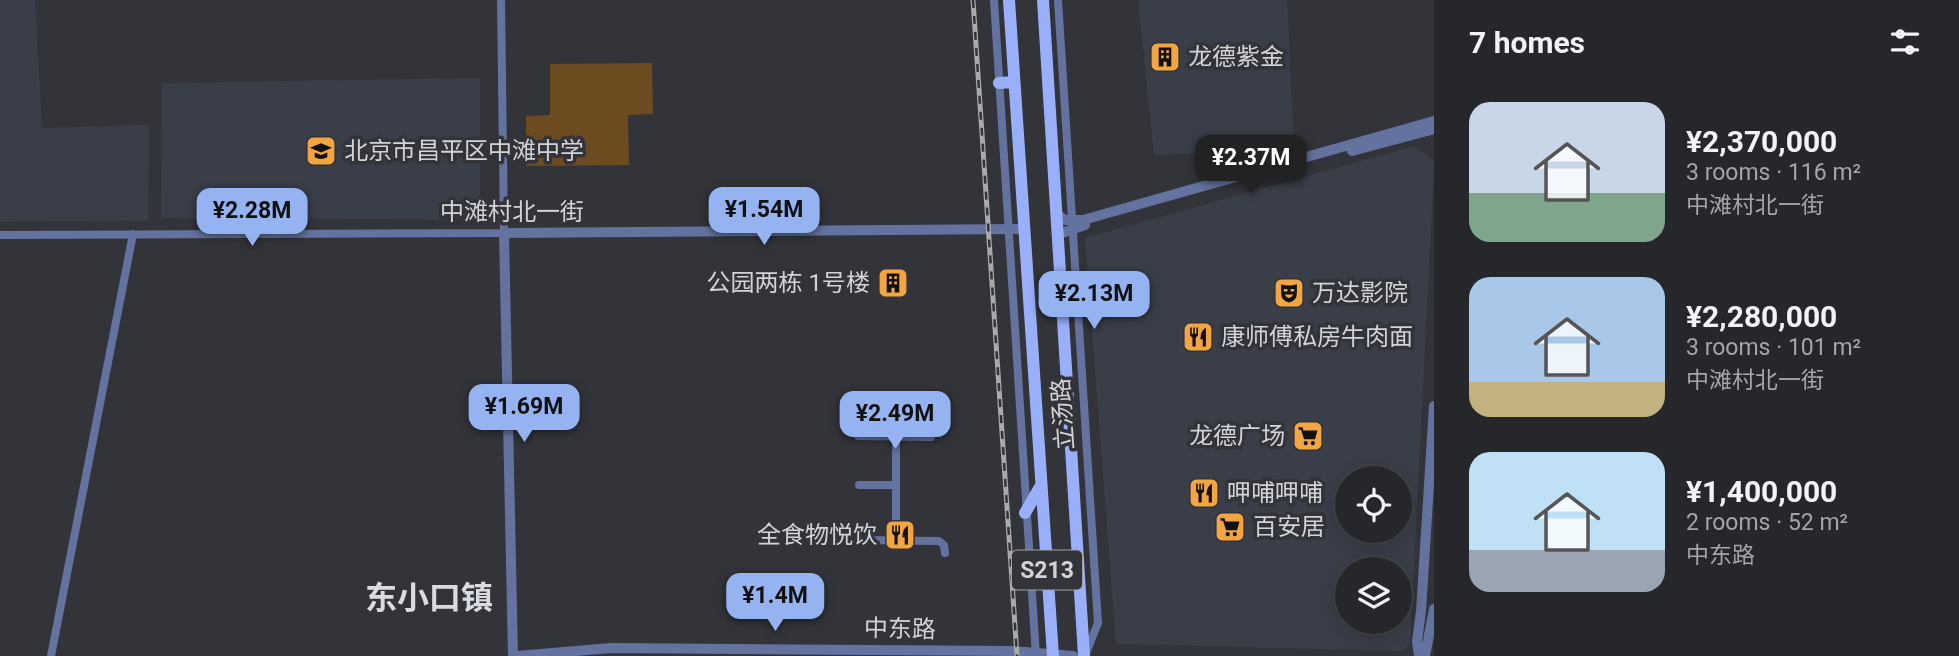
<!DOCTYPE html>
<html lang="en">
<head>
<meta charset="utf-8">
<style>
	:root { --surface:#26272b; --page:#2e2f33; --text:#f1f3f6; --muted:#a4a5a9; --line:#424447; --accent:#95b2f1 }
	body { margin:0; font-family:Roboto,"Noto Sans SC",sans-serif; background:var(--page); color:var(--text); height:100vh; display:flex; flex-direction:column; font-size:26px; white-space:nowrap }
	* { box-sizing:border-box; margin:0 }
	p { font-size:23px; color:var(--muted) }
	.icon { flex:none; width:38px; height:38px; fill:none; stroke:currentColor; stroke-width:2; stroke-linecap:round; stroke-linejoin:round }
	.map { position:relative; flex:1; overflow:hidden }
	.drawer { display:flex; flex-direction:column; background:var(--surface); width:525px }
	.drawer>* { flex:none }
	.buttons { position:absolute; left:1335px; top:466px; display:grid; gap:14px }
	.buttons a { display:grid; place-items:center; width:77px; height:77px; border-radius:50%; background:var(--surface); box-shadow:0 4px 18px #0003,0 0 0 2px var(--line); font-size:35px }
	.price { position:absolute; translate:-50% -60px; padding:0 16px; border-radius:14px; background:var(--accent); color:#111; font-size:23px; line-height:46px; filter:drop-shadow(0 2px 4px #0008) }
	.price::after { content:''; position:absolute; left:50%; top:42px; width:21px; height:16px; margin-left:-10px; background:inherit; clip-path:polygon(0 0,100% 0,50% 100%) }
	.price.current { background:#222; color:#fff }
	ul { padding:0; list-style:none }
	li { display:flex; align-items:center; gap:21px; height:175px; padding:0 35px }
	li span { display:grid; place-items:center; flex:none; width:196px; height:140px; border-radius:21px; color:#555 }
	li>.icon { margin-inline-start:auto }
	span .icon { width:84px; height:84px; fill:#fffc; stroke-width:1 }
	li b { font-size:30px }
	h2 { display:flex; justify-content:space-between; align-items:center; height:84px; padding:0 35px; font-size:30px }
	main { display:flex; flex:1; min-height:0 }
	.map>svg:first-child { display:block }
	.built { fill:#3a3e48; fill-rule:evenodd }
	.green { fill:#6d4b21 }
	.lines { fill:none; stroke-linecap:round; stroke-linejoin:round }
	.minor { stroke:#64729f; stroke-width:8 }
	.tertiary { stroke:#64729f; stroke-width:10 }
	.primary { stroke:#9aaffa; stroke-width:12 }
	.rail-casing { stroke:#a8aaad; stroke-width:5 }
	.rail { stroke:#323439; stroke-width:2.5; stroke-dasharray:8; stroke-linecap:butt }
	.labels { text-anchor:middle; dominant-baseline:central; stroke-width:7; stroke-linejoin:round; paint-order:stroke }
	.shield { fill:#323439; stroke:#a2a3a7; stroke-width:2 }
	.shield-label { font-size:23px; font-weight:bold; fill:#d2d3d6 }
	.poi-label { font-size:24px; fill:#d2d3d6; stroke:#323439; text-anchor:start }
	.street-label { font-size:24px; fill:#d2d3d6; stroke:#323439 }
	.district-label { font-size:32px; font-weight:bold; fill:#d9dbe2; stroke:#323439 }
</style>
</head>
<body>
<main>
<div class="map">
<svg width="1434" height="656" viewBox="0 0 1434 656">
	<rect width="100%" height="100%" fill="#323439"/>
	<path class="built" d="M0,0h35l7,128 107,-3 -1,96 -148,1z
		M1138,0h149l7,149 -140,6z
		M480,78v142l-319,-2 1,-135z
		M1415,146l19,15v8l-24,476 -8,6 -286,-7 -31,-406zM1348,478h52v52h-52zM1348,569h52v52h-52z"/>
	<path class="green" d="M652,63l1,51 -25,1 1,50 -103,1v-50l24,-1v-51z"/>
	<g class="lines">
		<path class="minor" d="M994,0l42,656
			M1058,0l40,623 -12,30
			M0,235l504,-2 -3,-233
			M858,436l73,1
			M896,437v103
			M859,485h37
			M860,540l79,1 5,4 1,8
			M51,656l82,-422"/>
		<path class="tertiary" d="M1352,151l82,-22
			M1058,215l7,5h18l351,-99
			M1059,234l26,-9
			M513,656l-9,-423 519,-4
			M517,656l94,-8 401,3 61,5
			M1419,656l-2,-15 4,-30 13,-205
			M1425,656l9,-47"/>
		<path class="primary" d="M1009,0l44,656
			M1043,0l41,656
			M999,83l15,-1
			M1025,513l15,-26"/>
		<g class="rail-casing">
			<path id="rail" d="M973,0l44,656"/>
		</g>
		<use href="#rail" class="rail"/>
	</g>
	<defs>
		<g id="building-square" transform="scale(1.575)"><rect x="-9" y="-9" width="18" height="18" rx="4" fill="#f2a541" stroke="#323439"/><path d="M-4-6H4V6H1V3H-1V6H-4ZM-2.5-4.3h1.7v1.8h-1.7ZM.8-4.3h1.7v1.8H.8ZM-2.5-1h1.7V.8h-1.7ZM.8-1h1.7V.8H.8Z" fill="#111"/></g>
		<g id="school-square" transform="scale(1.575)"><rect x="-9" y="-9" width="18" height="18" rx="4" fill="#f2a541" stroke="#323439"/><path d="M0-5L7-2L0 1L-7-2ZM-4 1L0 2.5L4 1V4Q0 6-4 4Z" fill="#111"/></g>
		<g id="theatre-square" transform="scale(1.575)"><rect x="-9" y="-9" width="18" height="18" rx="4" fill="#f2a541" stroke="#323439"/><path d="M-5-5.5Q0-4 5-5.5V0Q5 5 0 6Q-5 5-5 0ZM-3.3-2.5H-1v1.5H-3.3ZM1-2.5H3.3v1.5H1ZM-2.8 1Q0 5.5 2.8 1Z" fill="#111"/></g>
		<g id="restaurant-square" transform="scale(1.575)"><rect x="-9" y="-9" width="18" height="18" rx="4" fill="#f2a541" stroke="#323439"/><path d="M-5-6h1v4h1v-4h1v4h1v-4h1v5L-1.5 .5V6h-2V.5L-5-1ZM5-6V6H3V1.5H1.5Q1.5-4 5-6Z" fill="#111"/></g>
		<g id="supermarket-square" transform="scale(1.575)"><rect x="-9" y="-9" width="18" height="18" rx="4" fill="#f2a541" stroke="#323439"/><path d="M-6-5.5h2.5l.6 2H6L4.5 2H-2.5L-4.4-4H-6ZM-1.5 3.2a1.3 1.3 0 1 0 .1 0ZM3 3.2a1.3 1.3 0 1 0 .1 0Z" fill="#111"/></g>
	</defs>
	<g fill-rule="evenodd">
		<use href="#building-square" x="1165" y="57"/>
		<use href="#school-square" x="321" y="151"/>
		<use href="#building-square" x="893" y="283"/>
		<use href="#theatre-square" x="1289" y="293"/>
		<use href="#restaurant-square" x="1198" y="337"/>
		<use href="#supermarket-square" x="1308" y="436"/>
		<use href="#restaurant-square" x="1204" y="493"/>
		<use href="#supermarket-square" x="1230" y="527"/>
		<use href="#restaurant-square" x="900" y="535"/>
	</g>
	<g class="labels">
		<rect class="shield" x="1012" y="550.5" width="70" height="39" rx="5"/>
		<g class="shield-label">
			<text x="1047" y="570">S213</text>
		</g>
		<g class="poi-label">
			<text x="1188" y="57">龙德紫金</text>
			<text x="344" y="151">北京市昌平区中滩中学</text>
			<text x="870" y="283" text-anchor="end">公园两栋 1号楼</text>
			<text x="1312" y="293">万达影院</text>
			<text x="1221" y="337">康师傅私房牛肉面</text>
			<text x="1285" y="436" text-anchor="end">龙德广场</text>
			<text x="1227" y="493">呷哺呷哺</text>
			<text x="1253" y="527">百安居</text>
			<text x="877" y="535" text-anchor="end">全食物悦饮</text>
		</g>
		<g class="street-label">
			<text x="512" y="212">中滩村北一街</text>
			<text transform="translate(1063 414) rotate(-94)">立汤路</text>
			<text transform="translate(900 629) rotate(1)">中东路</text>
		</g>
		<g class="district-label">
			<text x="429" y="598">东小口镇</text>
		</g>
	</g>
</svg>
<div class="buttons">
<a><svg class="icon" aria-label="locate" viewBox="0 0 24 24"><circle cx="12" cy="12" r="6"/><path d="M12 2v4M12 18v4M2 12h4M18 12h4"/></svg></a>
<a><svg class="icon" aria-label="layers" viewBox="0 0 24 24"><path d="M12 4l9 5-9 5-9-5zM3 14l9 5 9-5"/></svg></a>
</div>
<b class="price current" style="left:1251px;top:195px">¥2.37M</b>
<b class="price" style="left:764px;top:247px">¥1.54M</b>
<b class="price" style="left:252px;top:248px">¥2.28M</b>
<b class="price" style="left:1094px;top:331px">¥2.13M</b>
<b class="price" style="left:524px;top:444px">¥1.69M</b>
<b class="price" style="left:895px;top:451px">¥2.49M</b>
<b class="price" style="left:775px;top:633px">¥1.4M</b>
</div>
<section class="drawer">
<h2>7 homes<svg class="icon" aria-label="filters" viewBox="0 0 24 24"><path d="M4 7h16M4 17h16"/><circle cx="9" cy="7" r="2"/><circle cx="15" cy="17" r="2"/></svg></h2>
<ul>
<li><span style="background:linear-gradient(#c9d6e8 65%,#7fa58c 0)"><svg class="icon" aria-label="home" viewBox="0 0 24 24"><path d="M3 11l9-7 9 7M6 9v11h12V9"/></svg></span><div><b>¥2,370,000</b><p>3 rooms · 116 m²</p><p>中滩村北一街</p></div></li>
<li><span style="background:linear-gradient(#a9c7e8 75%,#c2b280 0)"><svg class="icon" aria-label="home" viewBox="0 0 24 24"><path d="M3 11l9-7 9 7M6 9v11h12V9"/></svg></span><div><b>¥2,280,000</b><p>3 rooms · 101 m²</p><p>中滩村北一街</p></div></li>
<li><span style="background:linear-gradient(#bfe0f5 70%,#9aa5b1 0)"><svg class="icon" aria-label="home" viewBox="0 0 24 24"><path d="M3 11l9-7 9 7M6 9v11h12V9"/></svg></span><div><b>¥1,400,000</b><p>2 rooms · 52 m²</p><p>中东路</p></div></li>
</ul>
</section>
</main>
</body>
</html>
